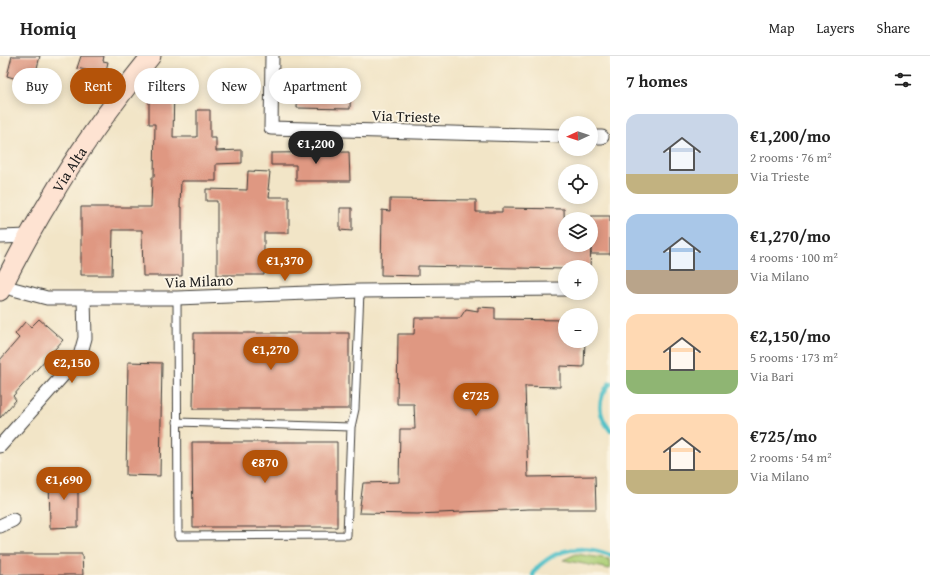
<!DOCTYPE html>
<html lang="en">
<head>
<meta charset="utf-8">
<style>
	:root { --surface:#fff; --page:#f2f2f2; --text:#222; --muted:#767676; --line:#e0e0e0; --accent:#b45309 }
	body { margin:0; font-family:"Gentium Book Plus",serif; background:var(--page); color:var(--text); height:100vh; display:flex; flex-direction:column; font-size:15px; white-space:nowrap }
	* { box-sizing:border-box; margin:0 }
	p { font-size:13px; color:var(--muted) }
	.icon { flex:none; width:22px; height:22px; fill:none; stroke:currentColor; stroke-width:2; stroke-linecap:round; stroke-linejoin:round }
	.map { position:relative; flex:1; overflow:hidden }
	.side { display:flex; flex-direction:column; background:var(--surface); width:320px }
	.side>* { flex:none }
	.guide { position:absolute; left:12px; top:12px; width:380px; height:36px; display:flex; gap:8px }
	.needle { width:26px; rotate:267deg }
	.buttons { position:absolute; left:558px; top:60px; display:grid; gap:8px }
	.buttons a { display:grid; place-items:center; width:40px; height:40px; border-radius:50%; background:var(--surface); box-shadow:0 2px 10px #0003; font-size:20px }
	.price { position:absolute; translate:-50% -34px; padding:0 9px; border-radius:14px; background:var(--accent); color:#fff; font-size:13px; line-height:26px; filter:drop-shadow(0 1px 2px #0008) }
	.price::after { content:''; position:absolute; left:50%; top:24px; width:12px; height:9px; margin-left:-6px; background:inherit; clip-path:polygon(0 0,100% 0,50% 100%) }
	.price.selected { background:#222; color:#fff }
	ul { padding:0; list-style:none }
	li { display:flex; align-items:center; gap:12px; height:100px; padding:0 16px }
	li span { display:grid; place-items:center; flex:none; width:112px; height:80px; border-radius:12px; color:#555 }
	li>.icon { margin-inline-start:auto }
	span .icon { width:48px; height:48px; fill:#fffc; stroke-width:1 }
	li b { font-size:17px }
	h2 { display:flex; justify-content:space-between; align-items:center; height:48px; padding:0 16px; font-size:17px }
	.tag { padding:0 14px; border-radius:18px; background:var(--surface); box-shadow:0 2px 10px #0003; font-size:14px; line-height:36px }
	.tag.selected { background:var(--accent); color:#fff }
	header { display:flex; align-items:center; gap:24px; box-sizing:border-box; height:56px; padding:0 20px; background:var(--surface); border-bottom:1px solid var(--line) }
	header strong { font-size:19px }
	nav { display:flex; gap:22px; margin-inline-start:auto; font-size:14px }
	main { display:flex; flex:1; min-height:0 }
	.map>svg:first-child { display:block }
	.green { fill:#aecf78; stroke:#65764a }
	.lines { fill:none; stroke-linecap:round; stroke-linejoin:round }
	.stream { stroke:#53c1c8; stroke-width:4.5 }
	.building { fill:#df9882 }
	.service-casing { stroke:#3c3a36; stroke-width:9 }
	.minor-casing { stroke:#3c3a36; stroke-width:15 }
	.secondary-casing { stroke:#3c3a36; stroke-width:21 }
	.service { stroke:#fff; stroke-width:7 }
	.minor { stroke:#fff; stroke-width:13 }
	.secondary { stroke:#fee3d2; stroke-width:19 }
	.labels { text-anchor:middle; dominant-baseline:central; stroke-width:3.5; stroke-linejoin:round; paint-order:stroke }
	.street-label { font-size:15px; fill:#1c1c1c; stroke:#fcf5e5 }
</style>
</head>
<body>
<header>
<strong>Homiq</strong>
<nav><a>Map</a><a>Layers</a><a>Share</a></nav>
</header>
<main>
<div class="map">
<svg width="610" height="519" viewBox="0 0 610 519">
	<rect width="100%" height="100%" fill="#fcf5e5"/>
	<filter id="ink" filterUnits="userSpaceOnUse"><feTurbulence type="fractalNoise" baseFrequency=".025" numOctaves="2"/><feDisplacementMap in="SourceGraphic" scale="8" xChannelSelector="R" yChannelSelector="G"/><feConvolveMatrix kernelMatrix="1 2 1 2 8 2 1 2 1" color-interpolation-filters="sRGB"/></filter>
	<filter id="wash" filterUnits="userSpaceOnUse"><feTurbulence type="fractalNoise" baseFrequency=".012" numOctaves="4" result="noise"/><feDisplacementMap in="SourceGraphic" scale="16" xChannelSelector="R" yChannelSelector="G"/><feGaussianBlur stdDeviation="0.9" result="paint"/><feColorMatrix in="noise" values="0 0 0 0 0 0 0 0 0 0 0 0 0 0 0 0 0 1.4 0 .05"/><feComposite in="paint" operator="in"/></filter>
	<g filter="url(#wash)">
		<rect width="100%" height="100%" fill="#f2e5c7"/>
		<path class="green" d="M576,498l33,5 1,10 -47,-9z"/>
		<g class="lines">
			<path class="stream" d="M610,327c-13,16 -13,31 0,47
				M533,519c3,-8 8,-11 15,-16 19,-13 41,-12 62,-4"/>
		</g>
		<g id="blocks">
			<path class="building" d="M12,0h28l-7,28 -26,-8z
				M81,0h23l-1,5 5,1 -3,13 -28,-7z
				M298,24l53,1 -1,28 -53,-1z
				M155,32h19l-1,49h24v-27h13v28h6v13l26,-1v13l-26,1v17h-35l-1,26h2v69h-39l-1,-46h-29l-1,45h-31v-68h70l1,-30h2l1,-53h-6v-29l6,1z
				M349,96l1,29h-54v-16h-25v-12z
				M248,115l22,1 -2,18h2l-1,7h20v36h-25v42h-47v-74h-11v-12l41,1z
				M390,143l86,1v12h26v-4l62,1 1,36h26l-1,22h-25v2l-147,-3v10l-37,-1 1,-65 8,1z
				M340,152h12v23l-12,-1z
				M591,160h19v38h-19z
				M478,251l17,1v11l70,1v21h20l-1,26 -24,-1v21l-35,-1 3,91 67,-1 1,33h-67l-112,5 -58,-1 4,-30 36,-1 1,-53h15l-1,-25h-17l1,-70h16l1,-16h45l6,-9 12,2z
				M39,263l24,21 -50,56 3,4 -16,18v-58l19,-22 -4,-4 10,-12 6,5z
				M194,277h155v76h-156z
				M128,306l34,1 -2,113 -34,-1z
				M192,386h145v85h-144z
				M49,418h29v53l-28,1z
				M0,498h82l1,21h-83z"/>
		</g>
	</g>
	<g filter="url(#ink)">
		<use href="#blocks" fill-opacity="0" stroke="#3c3a36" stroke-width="1"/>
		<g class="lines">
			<g class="service-casing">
				<path id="service" d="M177,242l1,238 169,-1 4,-108 4,-18 5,-118
					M177,366l174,5"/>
			</g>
			<g class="minor-casing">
				<path id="minor" d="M272,0l-1,72 294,8
					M591,81h11
					M0,181l29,-1
					M2,230l45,12h130l183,-7 205,-2
					M0,390l80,-90 5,-18 -1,-40
					M0,470l13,-6"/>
			</g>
			<g class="secondary-casing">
				<g id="secondary">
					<path id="s1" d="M0,235c15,-30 31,-60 48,-88 30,-52 65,-100 103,-147"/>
				</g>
			</g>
			<use href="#service" class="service"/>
			<use href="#minor" class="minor"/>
			<use href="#secondary" class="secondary"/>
		</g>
	</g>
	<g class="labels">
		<g class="street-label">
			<text transform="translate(406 60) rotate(2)">Via Trieste</text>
			<text stroke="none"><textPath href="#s1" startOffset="140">Via Alta</textPath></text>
			<text transform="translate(199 225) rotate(-2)">Via Milano</text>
		</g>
	</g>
</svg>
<div class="buttons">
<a><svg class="needle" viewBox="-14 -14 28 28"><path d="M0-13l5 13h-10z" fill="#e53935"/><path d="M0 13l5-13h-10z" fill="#767676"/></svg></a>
<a><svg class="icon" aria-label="locate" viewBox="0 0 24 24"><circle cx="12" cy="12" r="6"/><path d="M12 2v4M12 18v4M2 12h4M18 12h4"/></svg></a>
<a><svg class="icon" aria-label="layers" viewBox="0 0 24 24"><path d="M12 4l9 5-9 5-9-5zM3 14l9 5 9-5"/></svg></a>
<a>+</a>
<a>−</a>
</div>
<b class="price selected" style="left:316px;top:109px">€1,200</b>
<b class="price" style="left:285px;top:226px">€1,370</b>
<b class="price" style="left:271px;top:315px">€1,270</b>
<b class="price" style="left:72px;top:328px">€2,150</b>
<b class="price" style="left:476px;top:361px">€725</b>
<b class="price" style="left:265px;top:428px">€870</b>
<b class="price" style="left:64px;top:445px">€1,690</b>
<div class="guide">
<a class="tag">Buy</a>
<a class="tag selected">Rent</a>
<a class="tag">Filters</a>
<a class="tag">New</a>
<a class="tag">Apartment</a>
</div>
</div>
<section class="side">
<h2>7 homes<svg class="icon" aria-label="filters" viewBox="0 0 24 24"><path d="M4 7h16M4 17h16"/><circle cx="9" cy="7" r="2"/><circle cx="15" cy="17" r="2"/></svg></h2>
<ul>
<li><span style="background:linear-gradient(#c9d6e8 75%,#c2b280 0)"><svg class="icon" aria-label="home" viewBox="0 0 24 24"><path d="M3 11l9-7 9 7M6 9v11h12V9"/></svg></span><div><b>€1,200/mo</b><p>2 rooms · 76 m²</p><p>Via Trieste</p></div></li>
<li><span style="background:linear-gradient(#a9c7e8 70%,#b9a48a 0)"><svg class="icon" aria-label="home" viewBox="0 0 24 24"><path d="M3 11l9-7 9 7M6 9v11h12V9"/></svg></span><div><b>€1,270/mo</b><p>4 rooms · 100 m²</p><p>Via Milano</p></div></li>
<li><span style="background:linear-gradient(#ffd9b3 70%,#8fb573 0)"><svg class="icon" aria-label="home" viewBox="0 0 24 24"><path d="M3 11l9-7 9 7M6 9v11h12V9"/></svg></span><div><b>€2,150/mo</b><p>5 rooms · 173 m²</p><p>Via Bari</p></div></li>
<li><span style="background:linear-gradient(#ffd9b3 70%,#c2b280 0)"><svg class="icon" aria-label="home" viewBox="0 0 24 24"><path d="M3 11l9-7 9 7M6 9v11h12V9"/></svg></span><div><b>€725/mo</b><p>2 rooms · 54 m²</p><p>Via Milano</p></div></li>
</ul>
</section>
</main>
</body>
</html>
